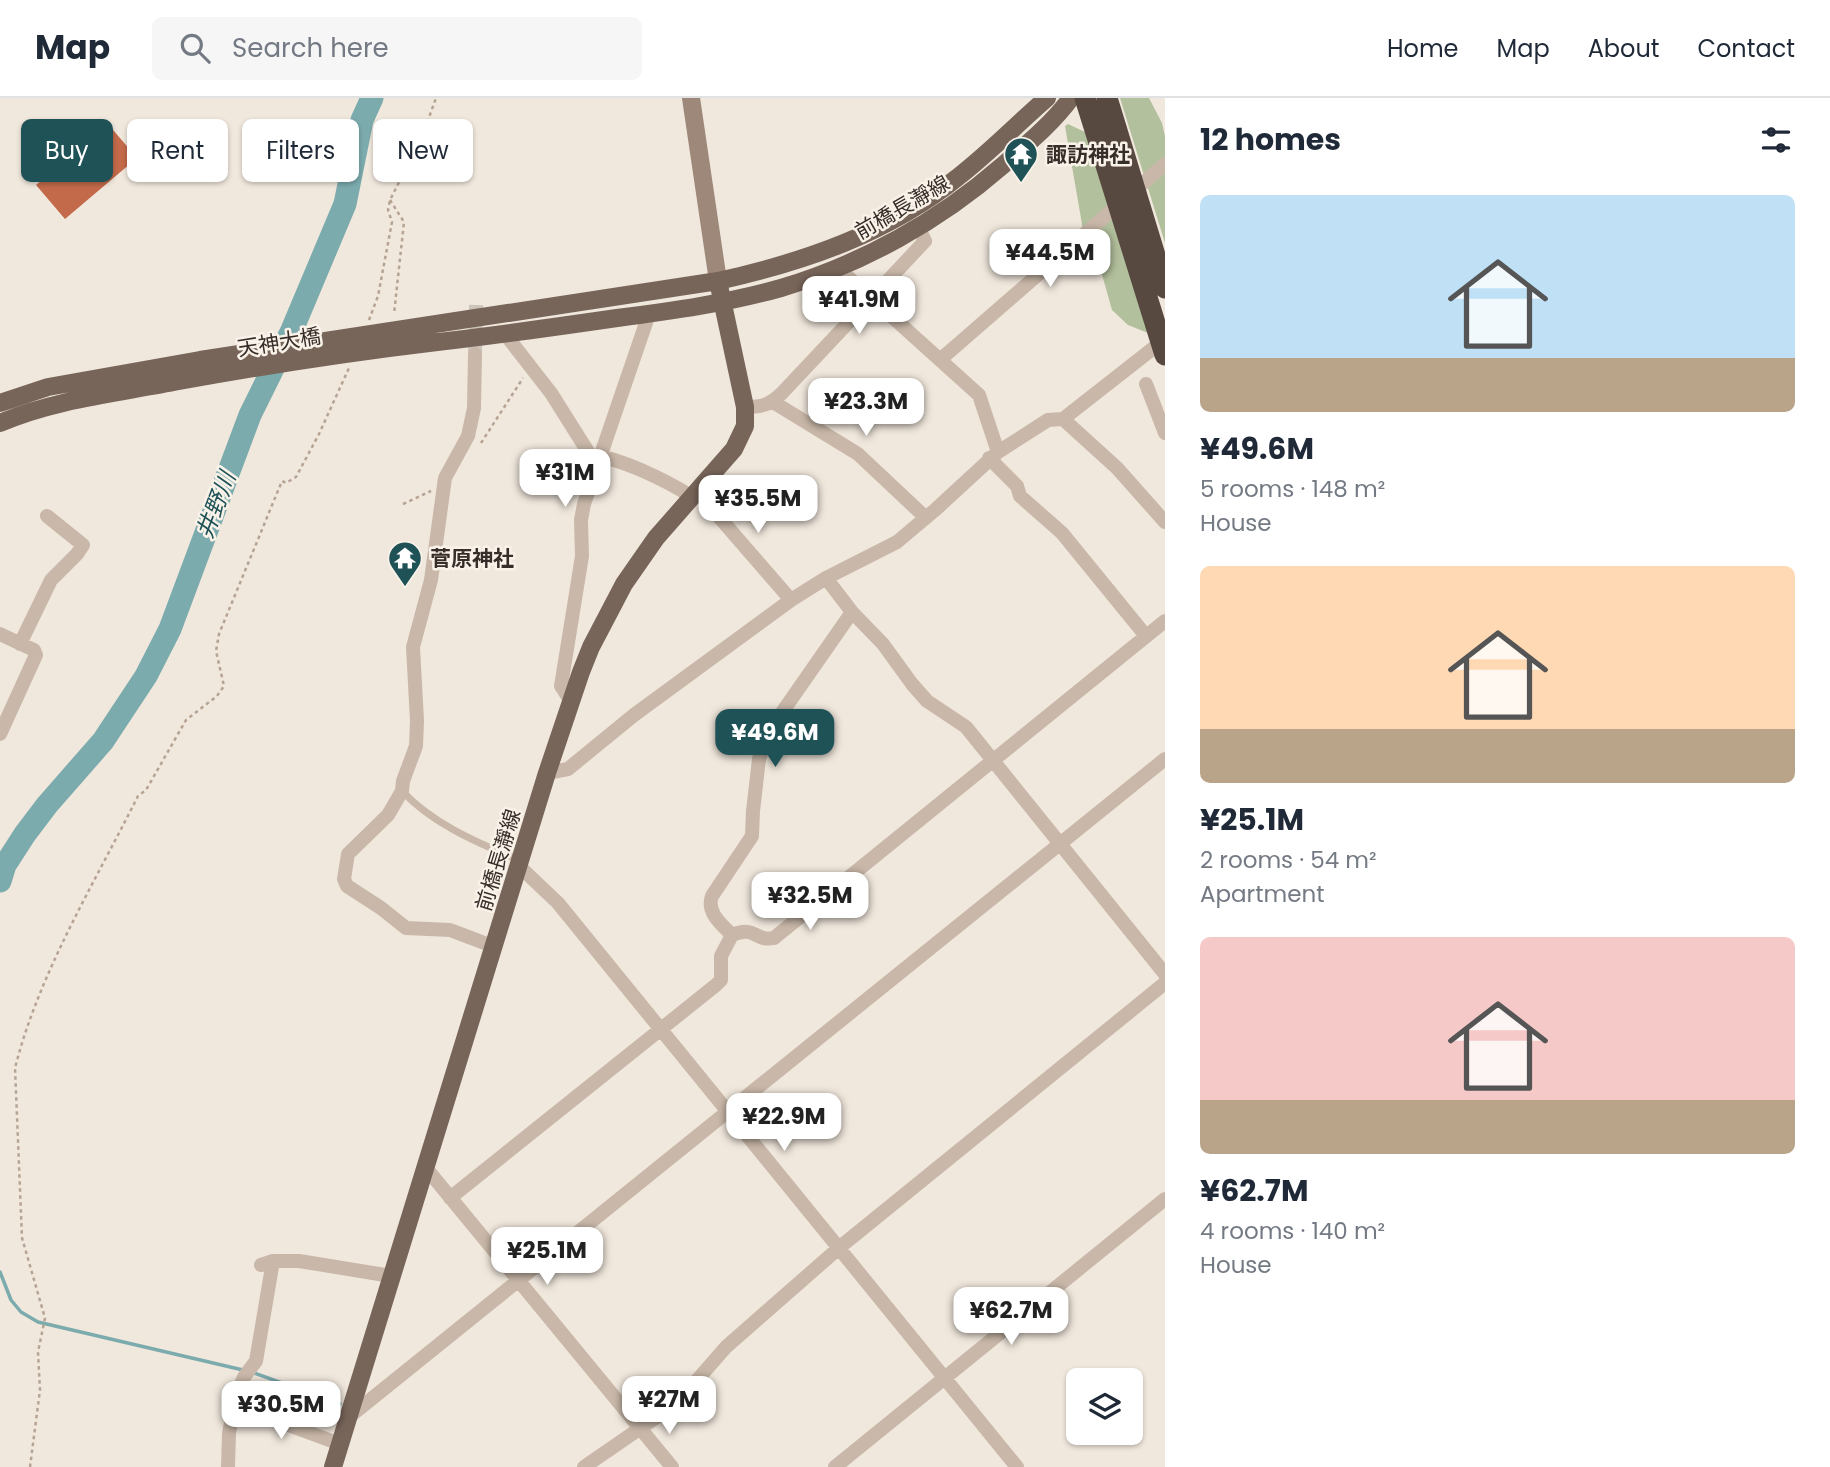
<!DOCTYPE html>
<html lang="en">
<head>
<meta charset="utf-8">
<style>
	:root { --surface:#fff; --page:#f6f6f7; --text:#1f2937; --muted:#747a83; --line:#e0e1e3; --accent:#1f5257 }
	body { margin:0; font-family:Poppins,"Noto Sans JP",sans-serif; background:var(--page); color:var(--text); height:100vh; display:flex; flex-direction:column; font-size:26px; white-space:nowrap }
	* { box-sizing:border-box; margin:0 }
	p { font-size:23px; color:var(--muted) }
	.icon { flex:none; width:38px; height:38px; fill:none; stroke:currentColor; stroke-width:2; stroke-linecap:round; stroke-linejoin:round }
	.map { position:relative; flex:1; overflow:hidden }
	.panel { display:flex; flex-direction:column; background:var(--surface); width:665px }
	.panel>* { flex:none }
	.guide { position:absolute; left:21px; top:21px; width:665px; height:63px; display:flex; gap:14px }
	.tools { position:absolute; left:1066px; top:1270px; display:grid; gap:14px }
	.tools a { display:grid; place-items:center; width:77px; height:77px; border-radius:10px; background:var(--surface); box-shadow:0 2px 5px #0004; font-size:35px }
	.price { position:absolute; translate:-50% -60px; padding:0 16px; border-radius:14px; background:#fff; color:#222; font-size:23px; line-height:46px; filter:drop-shadow(0 2px 4px #0008) }
	.price::after { content:''; position:absolute; left:50%; top:42px; width:21px; height:16px; margin-left:-10px; background:inherit; clip-path:polygon(0 0,100% 0,50% 100%) }
	.price.current { background:var(--accent); color:#fff }
	ul { padding:0; list-style:none }
	li { display:grid; align-content:center; gap:14px; height:371px; padding:0 35px }
	li span { display:grid; place-items:center; height:217px; border-radius:10px; color:#555 }
	li>.icon { margin-inline-start:auto }
	span .icon { width:126px; height:126px; fill:#fffc; stroke-width:1 }
	li b { font-size:30px }
	h2 { display:flex; justify-content:space-between; align-items:center; height:84px; padding:0 35px; font-size:30px }
	.chip { padding:0 24px; border-radius:10px; background:var(--surface); box-shadow:0 2px 5px #0004; font-size:24px; line-height:63px }
	.chip.current { background:var(--accent); color:#fff }
	header { display:flex; align-items:center; gap:42px; box-sizing:border-box; height:98px; padding:0 35px; background:var(--surface); border-bottom:2px solid var(--line) }
	header strong { font-size:33px }
	nav { display:flex; gap:38px; margin-inline-start:auto; font-size:24px }
	.search { width:490px; height:63px; background:var(--page); display:flex; align-items:center; gap:18px; box-sizing:border-box; padding:0 24px; border-radius:10px; color:var(--muted); font-size:26px }
	main { display:flex; flex:1; min-height:0 }
	.map>svg:first-child { display:block }
	.green { fill:#b3c09d }
	.lines { fill:none; stroke-linecap:round; stroke-linejoin:round }
	.stream { stroke:#7cabae; stroke-width:3.5 }
	.river { stroke:#7cabae; stroke-width:23 }
	.building { fill:#c36a4a }
	.street-tunnel { stroke:#ccc3b9; stroke-width:14; stroke-dasharray:14 7; stroke-linecap:butt }
	.path { stroke:#b5a393; stroke-width:2.5; stroke-dasharray:3.5 3.5; stroke-linecap:butt }
	.lane { stroke:#c9b8a9; stroke-width:7 }
	.street { stroke:#c9b8a9; stroke-width:14 }
	.secondary { stroke:#9d887a; stroke-width:18 }
	.primary { stroke:#78655a; stroke-width:18 }
	.highway { stroke:#574840; stroke-width:21 }
	.labels { text-anchor:middle; dominant-baseline:central; stroke-width:5; stroke-linejoin:round; paint-order:stroke }
	.poi-label { font-size:21px; font-weight:bold; fill:#372d29; stroke:#f9f2e9; text-anchor:start }
	.street-label { font-size:21px; fill:#372d29; stroke:#f9f2e9 }
	.water-label { font-size:23px; font-style:italic; fill:#1f5257; stroke:#f9f2e9 }
</style>
</head>
<body>
<header>
<strong>Map</strong>
<div class="search"><svg class="icon" aria-label="search" viewBox="0 0 24 24"><circle cx="10" cy="10" r="6"/><path d="M15 15l6 6"/></svg>Search here</div>
<nav><a>Home</a><a>Map</a><a>About</a><a>Contact</a></nav>
</header>
<main>
<div class="map">
<svg width="1165" height="1369" viewBox="0 0 1165 1369">
	<rect width="100%" height="100%" fill="#f1e8dd"/>
	<path class="green" d="M1120,0h29l13,25 3,13v107z
		M1068,26l17,8 63,201 -20,-8 -16,-15 -21,-74 -8,-6 -18,-104z"/>
	<g class="lines">
		<path class="stream" d="M0,1174l11,28 10,12 17,10 205,48
			M254,1275l86,31"/>
		<path class="river" d="M0,783l5,-16 20,-31 22,-29 56,-64 43,-65 24,-47 80,-214 42,-85 53,-126 17,-84 10,-22"/>
	</g>
	<path class="building" d="M108,26l29,34 -72,61 -29,-34z"/>
	<g class="lines">
		<path class="street-tunnel" d="M475,256l1,-49"/>
		<path class="path" d="M390,102l14,22 -10,92
			M369,222l9,-24 14,-74 -4,-12 2,-10 32,-63 14,-39
			M481,345l42,-65
			M403,406l28,-13
			M30,1369l10,-77 -2,-38 7,-34 -23,-80 -7,-170c24,-95 79,-184 123,-272l8,-6 40,-70 31,-24 7,-10 -8,-35 3,-17 63,-153 4,2 10,-6 23,-43 30,-66"/>
		<path class="lane" d="M402,693c29,31 71,50 110,66l6,6"/>
		<path class="street" d="M838,170l141,127 19,57
			M505,236l46,59 39,62c31,3 75,25 101,41
			M475,256l-1,54 -6,28 -23,42 -14,102 -18,67 4,74 -1,25 -13,35 -1,10 -14,24 -40,39 -4,25 3,7 34,22 25,20 44,2 45,17
			M941,261l224,-195
			M1146,286l19,49
			M773,304l85,52 67,63
			M745,309c17,0 25,-2 37,-14l143,-152 -7,-14
			M1063,321l54,49 48,54
			M989,360l28,28 3,10 42,37 84,103
			M698,391l8,13 85,98
			M826,480l26,34 31,32 29,40 15,17 39,26 199,247
			M0,536l34,16 2,5 -36,79
			M20,546l31,-64 26,-26 6,-9 -36,-29
			M572,605l-11,-17 21,-130 -1,-36 3,-16 65,-190
			M547,675l21,-4 66,-54 157,-115 35,-22 71,-36 38,-32 63,-58 50,-32 15,-1 102,-80
			M520,769l38,36 459,564
			M732,837c-11,-11 -26,-23 -20,-39l40,-60 1,-25 6,-52 8,-25 85,-122
			M426,1070l246,299
			M450,1100l266,-213 5,-5v-24l11,-21c24,-10 23,7 42,3l391,-317
			M261,1167l12,-4h26l92,15
			M234,1307l106,39
			M349,1319l816,-658
			M228,1369l1,-34 8,-40 7,-16 12,-16 17,-100
			M584,1369l93,-64 49,-56 114,-100 325,-264
			M835,1369l330,-268"/>
		<path class="secondary" d="M691,0l27,183"/>
		<path class="primary" d="M0,305l48,-16 152,-27 518,-79c86,-19 171,-48 240,-104 31,-24 59,-53 89,-79
			M0,325c56,-24 119,-30 179,-42 83,-15 166,-28 250,-38 63,-7 126,-16 188,-25 55,-7 111,-15 164,-30 81,-24 158,-67 221,-122 24,-21 50,-42 69,-68
			M333,1369l214,-694 34,-101 10,-25 33,-63 32,-46 78,-89 11,-23v-19l-27,-126"/>
		<path class="highway" d="M1085,0l80,257
			M1107,0l58,190"/>
	</g>
	<defs>
		<g id="temple-pin" transform="scale(1.75)"><path d="M0 17L-7.5 6A9.5 9.5 0 1 1 7.5 6Z" fill="#1f5257" stroke="#f9f2e9"/><path d="M0-6L5-2H3V0L6.5 2.5H4V6H1.5V3h-3V6H-4V2.5H-6.5L-3 0V-2H-5Z" fill="#fff"/></g>
	</defs>
	<g fill-rule="evenodd">
		<use href="#temple-pin" x="1021" y="56"/>
		<use href="#temple-pin" x="405" y="460"/>
	</g>
	<g class="labels">
		<g class="poi-label">
			<text x="1046" y="56">諏訪神社</text>
			<text x="430" y="460">菅原神社</text>
		</g>
		<g class="street-label">
			<text transform="translate(902 109) rotate(-30)">前橋長瀞線</text>
			<text transform="translate(279 244) rotate(-9)">天神大橋</text>
			<text transform="translate(498 762) rotate(-73)">前橋長瀞線</text>
		</g>
		<g class="water-label">
			<text transform="translate(216 407) rotate(-69)">井野川</text>
		</g>
	</g>
</svg>
<div class="tools">
<a><svg class="icon" aria-label="layers" viewBox="0 0 24 24"><path d="M12 4l9 5-9 5-9-5zM3 14l9 5 9-5"/></svg></a>
</div>
<b class="price" style="left:1050px;top:191px">¥44.5M</b>
<b class="price" style="left:859px;top:238px">¥41.9M</b>
<b class="price" style="left:866px;top:340px">¥23.3M</b>
<b class="price" style="left:565px;top:411px">¥31M</b>
<b class="price" style="left:758px;top:437px">¥35.5M</b>
<b class="price current" style="left:775px;top:671px">¥49.6M</b>
<b class="price" style="left:810px;top:834px">¥32.5M</b>
<b class="price" style="left:784px;top:1055px">¥22.9M</b>
<b class="price" style="left:547px;top:1189px">¥25.1M</b>
<b class="price" style="left:1011px;top:1249px">¥62.7M</b>
<b class="price" style="left:669px;top:1338px">¥27M</b>
<b class="price" style="left:281px;top:1343px">¥30.5M</b>
<div class="guide">
<a class="chip current">Buy</a>
<a class="chip">Rent</a>
<a class="chip">Filters</a>
<a class="chip">New</a>
</div>
</div>
<section class="panel">
<h2>12 homes<svg class="icon" aria-label="filters" viewBox="0 0 24 24"><path d="M4 7h16M4 17h16"/><circle cx="9" cy="7" r="2"/><circle cx="15" cy="17" r="2"/></svg></h2>
<ul>
<li><span style="background:linear-gradient(#bfe0f5 75%,#b9a48a 0)"><svg class="icon" aria-label="home" viewBox="0 0 24 24"><path d="M3 11l9-7 9 7M6 9v11h12V9"/></svg></span><div><b>¥49.6M</b><p>5 rooms · 148 m²</p><p>House</p></div></li>
<li><span style="background:linear-gradient(#ffd9b3 75%,#b9a48a 0)"><svg class="icon" aria-label="home" viewBox="0 0 24 24"><path d="M3 11l9-7 9 7M6 9v11h12V9"/></svg></span><div><b>¥25.1M</b><p>2 rooms · 54 m²</p><p>Apartment</p></div></li>
<li><span style="background:linear-gradient(#f6c9c9 75%,#b9a48a 0)"><svg class="icon" aria-label="home" viewBox="0 0 24 24"><path d="M3 11l9-7 9 7M6 9v11h12V9"/></svg></span><div><b>¥62.7M</b><p>4 rooms · 140 m²</p><p>House</p></div></li>
</ul>
</section>
</main>
</body>
</html>
